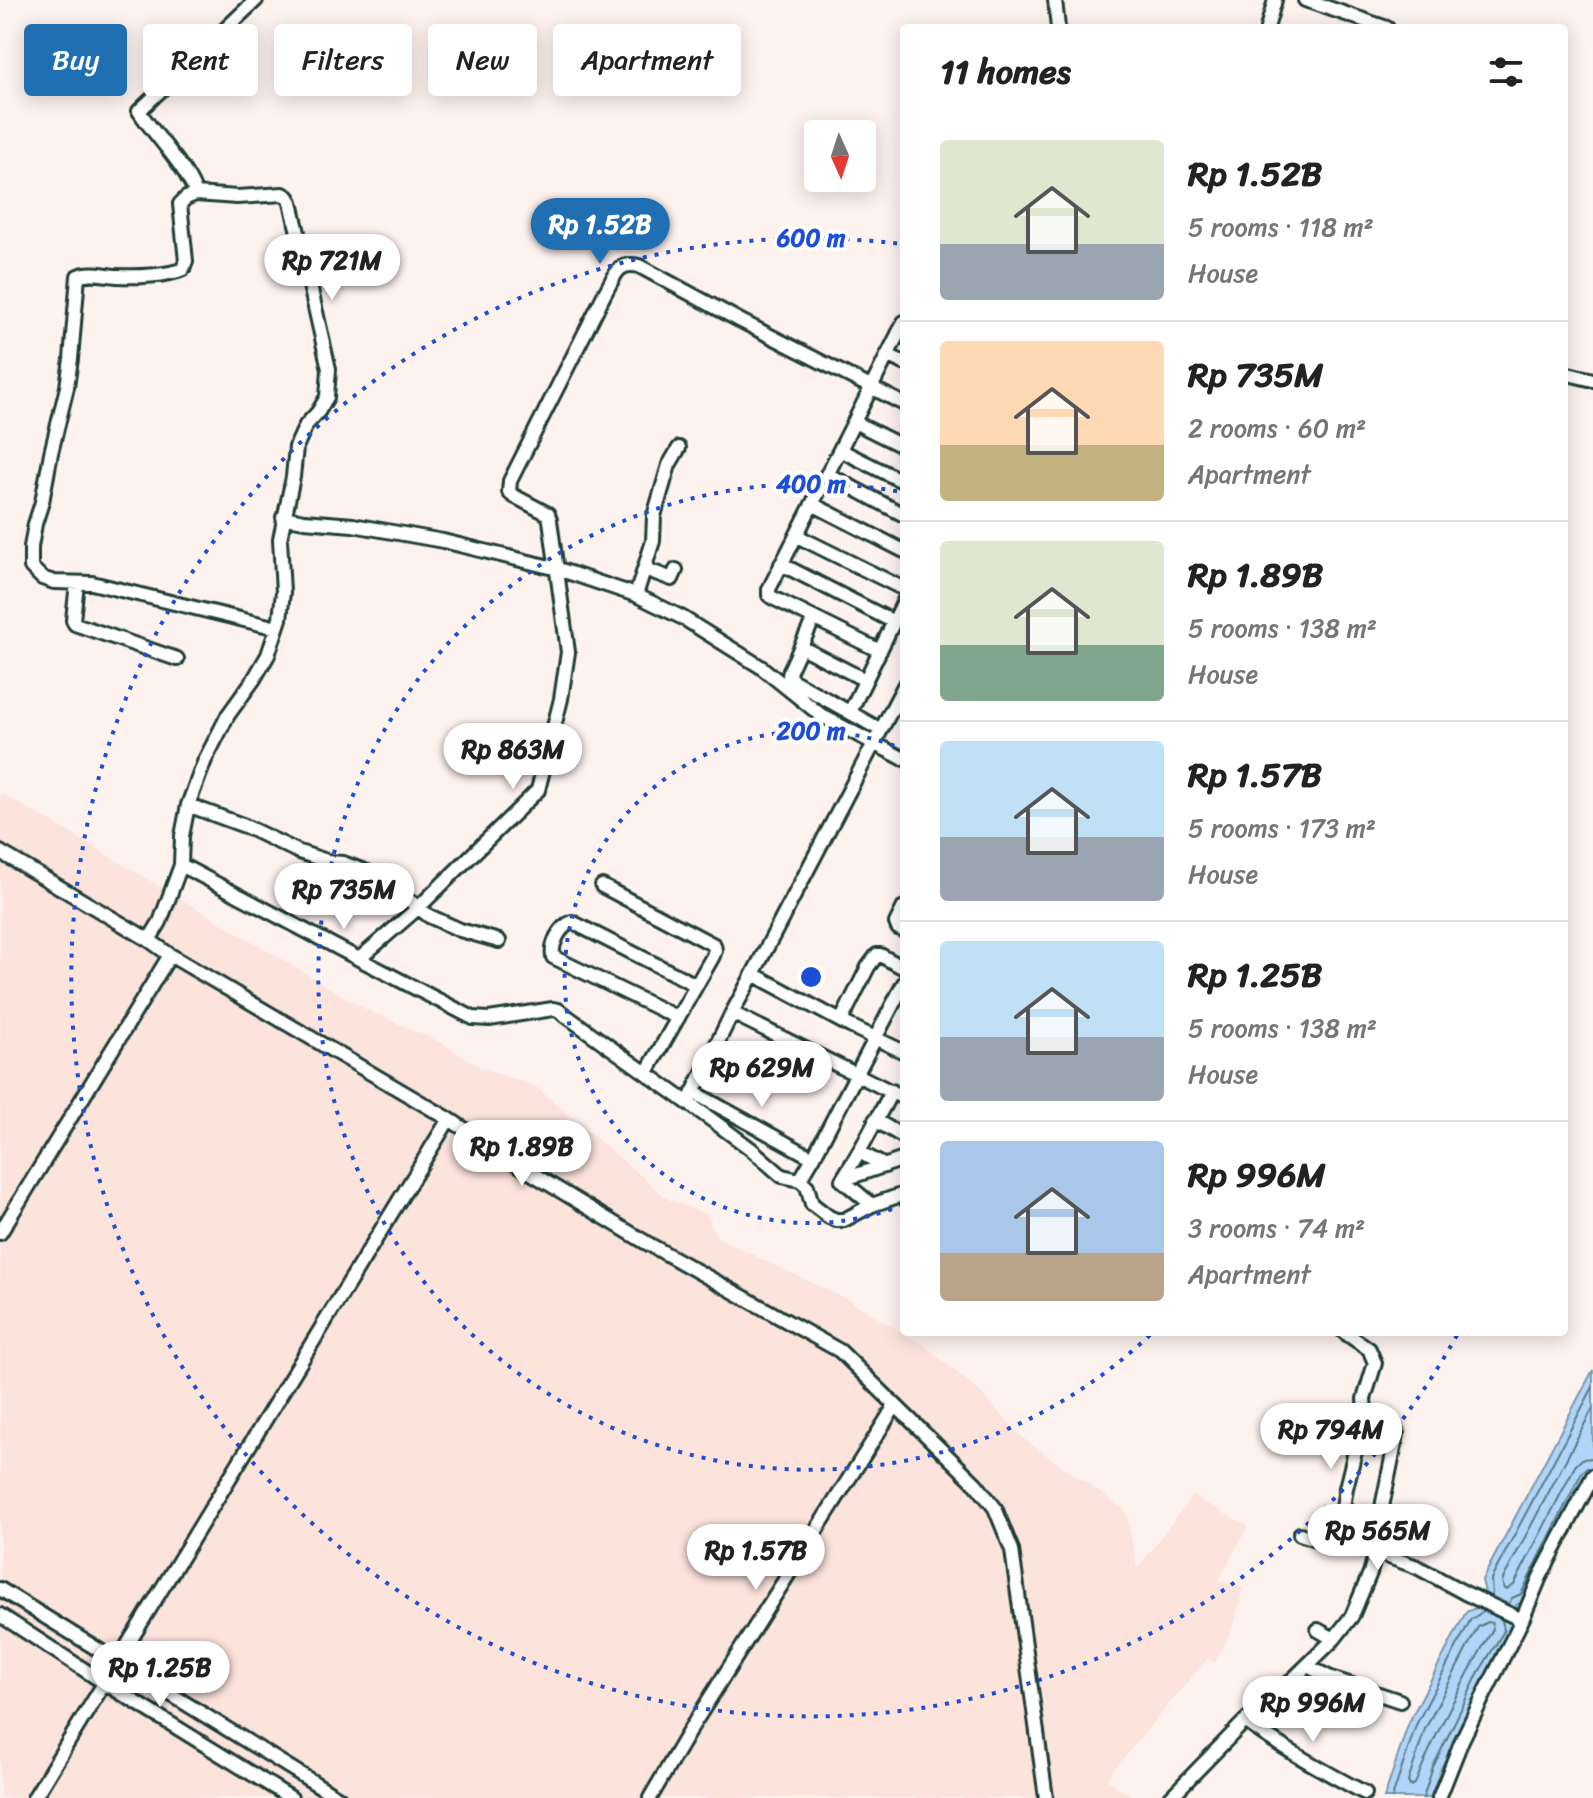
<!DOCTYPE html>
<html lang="en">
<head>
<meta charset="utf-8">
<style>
	:root { --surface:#fff; --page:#f2f2f2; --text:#222; --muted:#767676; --line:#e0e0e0; --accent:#1f6fb2 }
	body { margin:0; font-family:Sriracha,sans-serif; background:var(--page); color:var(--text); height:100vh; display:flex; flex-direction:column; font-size:30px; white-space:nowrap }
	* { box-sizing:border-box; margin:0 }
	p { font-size:26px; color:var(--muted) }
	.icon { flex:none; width:44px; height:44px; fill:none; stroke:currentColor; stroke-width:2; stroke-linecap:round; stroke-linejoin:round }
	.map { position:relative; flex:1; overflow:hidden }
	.details { position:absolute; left:900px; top:24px; width:668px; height:1312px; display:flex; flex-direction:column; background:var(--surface); border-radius:8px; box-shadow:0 4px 20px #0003 }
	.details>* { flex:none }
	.hud { position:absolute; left:24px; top:24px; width:756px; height:72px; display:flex; gap:16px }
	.needle { width:52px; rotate:177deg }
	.controls { position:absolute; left:804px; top:120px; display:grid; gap:16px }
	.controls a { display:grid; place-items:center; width:72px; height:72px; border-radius:8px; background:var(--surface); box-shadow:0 4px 20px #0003; font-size:40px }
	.price { position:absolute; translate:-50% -68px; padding:0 18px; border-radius:28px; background:#fff; color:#222; font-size:26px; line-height:52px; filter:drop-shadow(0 2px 4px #0008) }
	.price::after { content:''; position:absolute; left:50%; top:48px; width:24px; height:18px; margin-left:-12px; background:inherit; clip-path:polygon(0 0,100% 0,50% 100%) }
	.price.current { background:var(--accent); color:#fff }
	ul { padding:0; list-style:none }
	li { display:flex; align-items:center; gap:24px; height:200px; padding:0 40px }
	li+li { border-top:2px solid var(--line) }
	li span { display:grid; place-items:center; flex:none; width:224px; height:160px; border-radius:8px; color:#555 }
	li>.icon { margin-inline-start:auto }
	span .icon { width:96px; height:96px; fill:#fffc; stroke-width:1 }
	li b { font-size:34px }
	h2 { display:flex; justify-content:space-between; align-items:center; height:96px; padding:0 40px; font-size:34px }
	.chip { padding:0 28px; border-radius:8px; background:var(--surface); box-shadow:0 4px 20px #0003; font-size:28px; line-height:72px }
	.chip.current { background:var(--accent); color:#fff }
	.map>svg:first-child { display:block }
	.built { fill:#fce3dc }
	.water { fill:#b0d5f9; stroke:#7698aa; stroke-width:2 }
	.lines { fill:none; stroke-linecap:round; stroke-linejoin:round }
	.shore { stroke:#597a83; stroke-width:2 }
	.minor-casing { stroke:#1f3d34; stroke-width:18 }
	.minor { stroke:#fff; stroke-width:12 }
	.ring { fill:none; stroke:#1d4ed8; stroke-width:4; stroke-dasharray:4 8 }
	.centre { fill:#1d4ed8; stroke:#fff; stroke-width:4 }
	.ring-label { font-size:24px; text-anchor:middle; font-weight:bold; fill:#1d4ed8; stroke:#fff; stroke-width:8; stroke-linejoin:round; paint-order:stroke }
</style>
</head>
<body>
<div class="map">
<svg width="1593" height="1798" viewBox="0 0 1593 1798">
	<rect width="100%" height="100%" fill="#fef2ef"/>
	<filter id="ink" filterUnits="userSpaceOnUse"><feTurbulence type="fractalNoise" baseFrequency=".0125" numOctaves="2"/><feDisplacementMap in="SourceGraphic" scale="16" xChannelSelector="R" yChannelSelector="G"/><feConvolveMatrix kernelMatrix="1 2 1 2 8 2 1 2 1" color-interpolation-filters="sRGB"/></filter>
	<g filter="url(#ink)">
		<path class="built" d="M0,793l62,35 303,181 75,33 42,26 54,19 132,112 39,16 9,22 134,64 75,45 55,46 45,48 101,71 11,58 55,-73 56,30 -29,55 24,7 -10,40 -18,34 -8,-3 -101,120 29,19h-1135z"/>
		<path class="water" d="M1593,1370v99l-67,133 -9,2 -7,14 2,14 -26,44 -46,95 -10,27h-46l25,-76 57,-110 12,-5 7,-14 -3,-13z"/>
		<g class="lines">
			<path class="shore" d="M1593,1408l-91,173 2,8h3l7,-4 61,-119 7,-7 11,-1
				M1492,1597l-1,-18 102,-192
				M1508,1605l4,-7 9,-4 61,-122 5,-4h6
				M1488,1622l4,1 1,6c-29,50 -57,102 -78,155l-5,2 -2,-4 17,-53 53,-102z
				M1392,1798l24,-73 55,-106 14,-8
				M1423,1798l10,-31 46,-95 25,-41 -2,-11"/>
			<g class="minor-casing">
				<path id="minor" d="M256,0l-117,111c18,28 45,52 57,83l41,3 46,-3 5,3 3,5 38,167 -2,28 -9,15 -12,13 -10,22 -3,30 -13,62 3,53 -3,27 -12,36 -14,24 -26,36 -23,45 -17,45 -6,31 -1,29 178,94 114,59 16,1 64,-10 5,1 158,113 35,26 31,27 18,4 7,6 5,18 17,13 7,3h8l28,-15 32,-11
					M1055,0l3,28
					M1305,0l82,28
					M1267,28l8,-28
					M196,194l-10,4 -6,6 6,57 -3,8c-15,7 -48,8 -66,7 -13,-1 -27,-5 -39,0l-7,83 -4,28 -16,66 -9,49 -7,22 -4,23v20l11,11 12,4 38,1 185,45
					M887,355l17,8
					M1564,373l29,7
					M854,422l50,-100
					M840,450l64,32
					M827,474l77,41
					M812,504l92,47
					M283,517l21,4 49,4 90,16 115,28 78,26 47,23 78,49 61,49 82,43
					M797,536l107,53
					M781,564l113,58
					M645,569l27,10 4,-9
					M77,583l-4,37 2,4 102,35
					M636,595l17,-54 1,-25 15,-51 10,-17
					M814,618l-24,52 -1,6 3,4 89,50
					M801,647l64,33
					M880,651l-107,-53 -4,-3v-6l85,-167 50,25
					M850,712l54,-111
					M188,805l57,21 54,26 31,10 13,1 24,9 20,11 42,33 31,14 39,11
					M0,852l149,88 21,15 279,164
					M602,886l112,59 1,5 -2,6 -66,116
					M904,907l-8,16 2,5 6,3
					M149,940l11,-18 21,-57
					M359,959l59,-51 120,-118 23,-91 7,-47 -18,-132 -2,-6 -36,-19 -3,-3 1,-11 95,-188c10,-17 12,-32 34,-27l100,54 165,84
					M753,974l151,-288
					M732,1013l172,85
					M678,1018l-125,-61c-2,-13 6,-30 19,-35l124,63
					M841,1021l27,-54 9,-12h3l24,13
					M693,1092l120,66
					M688,1103l44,-90 21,-39 97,52 54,26
					M875,1120l29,17
					M859,1152l26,14
					M800,1180l13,-22 91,-175
					M842,1180l62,-21
					M872,1205l-30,-25 17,-28 33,-61
					M0,1233l170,-278
					M1300,1534l28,9 10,-4 4,1 75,27 48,26 57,27
					M1338,1539l8,-51 19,-77
					M0,1589l339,209
					M0,1615l103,67 188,116
					M1318,1630l16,9
					M1307,1666l24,12 69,23
					M1245,1721c38,28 78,50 120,72
					M34,1798l415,-679 79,52 117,71 195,109 136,133 19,24 17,42 34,248
					M650,1798l41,-70 204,-322
					M1170,1798l75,-77 43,-37 46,-45 18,-23 18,-43 6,-21 7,-50 14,-68c-2,-15 -20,-16 -32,-23l-1,-12 11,-36 -6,-14 -25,-17
					M1439,1798l23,-58 19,-39 41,-81 18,-43 53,-101"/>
			</g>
			<use href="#minor" class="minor"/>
		</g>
	</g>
	<g class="ring">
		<path d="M903 1205A246 246 0 1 1 903 749"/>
		<path d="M1150 1335A493 493 0 1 1 901 492"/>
		<path d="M1457 1335A739 739 0 1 1 901 244"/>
	</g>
	<circle cx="811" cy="977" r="12" class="centre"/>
	<g class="ring-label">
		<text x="811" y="246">600 m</text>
		<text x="811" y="492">400 m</text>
		<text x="811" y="739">200 m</text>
	</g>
</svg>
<div class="controls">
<a><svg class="needle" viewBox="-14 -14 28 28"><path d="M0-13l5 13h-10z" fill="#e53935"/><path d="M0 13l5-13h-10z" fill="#767676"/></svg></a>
</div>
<b class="price current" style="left:600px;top:266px">Rp 1.52B</b>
<b class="price" style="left:332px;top:302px">Rp 721M</b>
<b class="price" style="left:513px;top:791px">Rp 863M</b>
<b class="price" style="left:344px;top:931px">Rp 735M</b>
<b class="price" style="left:762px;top:1109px">Rp 629M</b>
<b class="price" style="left:522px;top:1188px">Rp 1.89B</b>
<b class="price" style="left:1331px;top:1471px">Rp 794M</b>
<b class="price" style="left:1378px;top:1572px">Rp 565M</b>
<b class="price" style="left:756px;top:1592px">Rp 1.57B</b>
<b class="price" style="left:160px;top:1709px">Rp 1.25B</b>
<b class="price" style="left:1313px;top:1744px">Rp 996M</b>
<div class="hud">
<a class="chip current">Buy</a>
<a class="chip">Rent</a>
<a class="chip">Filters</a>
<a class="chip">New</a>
<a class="chip">Apartment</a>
</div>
<section class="details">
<h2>11 homes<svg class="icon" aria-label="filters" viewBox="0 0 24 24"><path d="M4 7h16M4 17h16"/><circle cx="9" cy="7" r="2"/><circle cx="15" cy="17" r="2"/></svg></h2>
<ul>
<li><span style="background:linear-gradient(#dfe7d0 65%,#9aa5b1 0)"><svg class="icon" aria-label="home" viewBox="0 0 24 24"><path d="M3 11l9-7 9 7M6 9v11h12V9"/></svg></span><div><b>Rp 1.52B</b><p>5 rooms · 118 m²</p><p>House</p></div></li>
<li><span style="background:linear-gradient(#ffd9b3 65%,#c2b280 0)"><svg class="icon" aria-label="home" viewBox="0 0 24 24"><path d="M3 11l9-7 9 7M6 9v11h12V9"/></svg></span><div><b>Rp 735M</b><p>2 rooms · 60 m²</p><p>Apartment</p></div></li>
<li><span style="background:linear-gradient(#dfe7d0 65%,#7fa58c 0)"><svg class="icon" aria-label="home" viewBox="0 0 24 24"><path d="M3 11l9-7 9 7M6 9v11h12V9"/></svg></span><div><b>Rp 1.89B</b><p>5 rooms · 138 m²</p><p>House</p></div></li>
<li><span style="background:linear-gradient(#bfe0f5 60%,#9aa5b1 0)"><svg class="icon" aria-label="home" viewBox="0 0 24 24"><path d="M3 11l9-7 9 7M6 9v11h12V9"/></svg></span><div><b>Rp 1.57B</b><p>5 rooms · 173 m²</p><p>House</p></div></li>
<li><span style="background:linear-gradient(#bfe0f5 60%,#9aa5b1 0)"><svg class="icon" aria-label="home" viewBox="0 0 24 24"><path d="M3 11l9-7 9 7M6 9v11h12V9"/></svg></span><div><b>Rp 1.25B</b><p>5 rooms · 138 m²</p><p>House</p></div></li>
<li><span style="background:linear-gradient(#a9c7e8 70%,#b9a48a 0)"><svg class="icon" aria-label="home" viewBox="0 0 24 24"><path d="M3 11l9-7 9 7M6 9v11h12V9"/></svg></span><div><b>Rp 996M</b><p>3 rooms · 74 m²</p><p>Apartment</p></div></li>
</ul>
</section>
</div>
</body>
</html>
